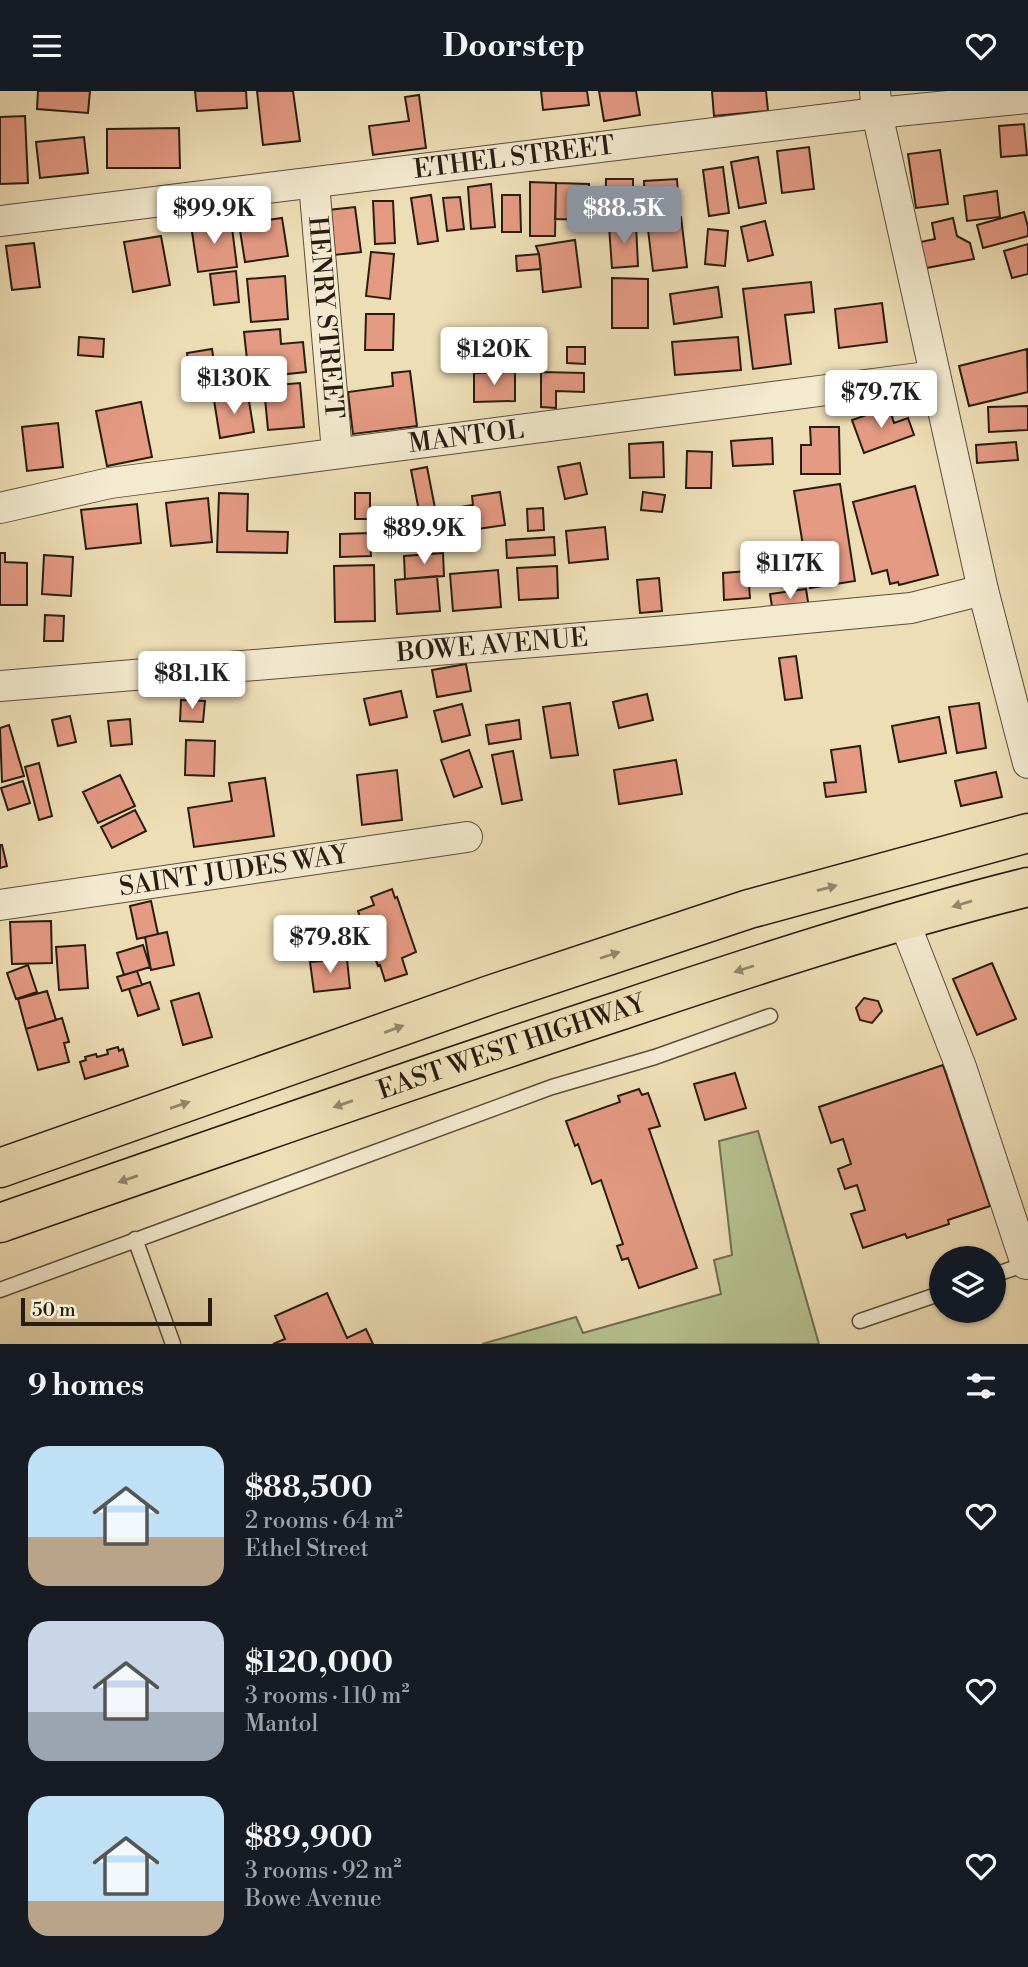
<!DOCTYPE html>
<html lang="en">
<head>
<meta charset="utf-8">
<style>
	:root { --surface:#171b24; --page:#242831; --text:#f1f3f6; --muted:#9ea1a6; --accent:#8c9099 }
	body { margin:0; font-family:"Libre Bodoni",serif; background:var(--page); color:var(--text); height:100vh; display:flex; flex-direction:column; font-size:26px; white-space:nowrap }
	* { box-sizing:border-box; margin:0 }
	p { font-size:23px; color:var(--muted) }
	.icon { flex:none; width:38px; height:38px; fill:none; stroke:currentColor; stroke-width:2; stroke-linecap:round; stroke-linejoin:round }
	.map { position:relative; height:1253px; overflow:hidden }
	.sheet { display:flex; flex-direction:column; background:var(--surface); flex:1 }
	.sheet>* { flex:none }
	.controls { position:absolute; left:929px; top:1155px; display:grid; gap:14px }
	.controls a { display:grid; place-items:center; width:77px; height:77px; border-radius:50%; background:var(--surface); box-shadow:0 2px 5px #0004; font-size:35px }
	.scale { position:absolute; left:21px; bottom:18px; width:191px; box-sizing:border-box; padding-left:7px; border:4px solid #281d12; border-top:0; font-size:19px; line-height:24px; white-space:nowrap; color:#281d12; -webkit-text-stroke:5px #f4ead0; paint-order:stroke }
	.price { position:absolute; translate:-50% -60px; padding:0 16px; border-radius:7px; background:#fff; color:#222; font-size:23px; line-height:46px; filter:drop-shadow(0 2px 4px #0008) }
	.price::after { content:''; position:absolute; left:50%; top:42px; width:21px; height:16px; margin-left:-10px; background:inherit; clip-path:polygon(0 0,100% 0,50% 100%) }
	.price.current { background:var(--accent); color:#fff }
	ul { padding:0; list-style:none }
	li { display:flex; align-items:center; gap:21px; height:175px; padding:0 28px }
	li span { display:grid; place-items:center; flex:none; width:196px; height:140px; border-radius:21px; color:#555 }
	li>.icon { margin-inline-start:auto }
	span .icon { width:84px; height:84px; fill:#fffc; stroke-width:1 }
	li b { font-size:30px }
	h2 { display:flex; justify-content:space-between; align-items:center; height:84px; padding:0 28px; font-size:30px }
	header { display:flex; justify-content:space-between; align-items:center; height:91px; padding:0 28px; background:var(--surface); font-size:32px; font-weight:700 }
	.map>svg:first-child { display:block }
	.green { fill:#b6c290; stroke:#6f7051; stroke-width:2 }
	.building { fill:#e49a83; stroke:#281d12; stroke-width:2 }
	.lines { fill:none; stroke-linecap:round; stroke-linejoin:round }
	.lane-casing { stroke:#5a4d3b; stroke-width:17 }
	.street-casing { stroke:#5a4d3b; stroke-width:32 }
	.highway-casing { stroke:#281d12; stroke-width:41 }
	.lane { stroke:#f4ead0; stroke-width:14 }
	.street { stroke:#f4ead0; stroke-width:30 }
	.highway { stroke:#eedeb6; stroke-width:38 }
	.oneway { fill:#95876c }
	.labels { text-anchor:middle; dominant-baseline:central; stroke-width:5; stroke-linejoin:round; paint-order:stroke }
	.street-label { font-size:26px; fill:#281d12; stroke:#f4ead0 }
</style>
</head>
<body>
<header><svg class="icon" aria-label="menu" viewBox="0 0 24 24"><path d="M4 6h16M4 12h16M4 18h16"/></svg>Doorstep<svg class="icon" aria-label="heart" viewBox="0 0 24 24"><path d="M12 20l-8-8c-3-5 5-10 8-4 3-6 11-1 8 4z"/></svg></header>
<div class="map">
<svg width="1028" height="1253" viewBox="0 0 1028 1253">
	<rect width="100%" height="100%" fill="#eedeb6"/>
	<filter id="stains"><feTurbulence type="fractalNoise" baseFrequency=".00286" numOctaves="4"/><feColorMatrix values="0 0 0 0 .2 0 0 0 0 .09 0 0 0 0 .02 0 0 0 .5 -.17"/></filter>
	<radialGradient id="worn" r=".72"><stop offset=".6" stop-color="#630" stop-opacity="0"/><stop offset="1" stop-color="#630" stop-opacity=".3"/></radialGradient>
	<path class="green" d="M758,1040l61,213h-337l94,-27 7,16 138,-39 -7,-34 18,-5 -13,-114z"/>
	<path class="building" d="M38,0h52l-2,22 -51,-4z
		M195,0h51l1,17 -50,3z
		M257,0h36l7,50 -37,4z
		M541,0h46l2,14 -46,5z
		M599,0h37l4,24 -36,6z
		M712,0h54l2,20 -54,5z
		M419,4l7,53 -53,7 -4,-29 40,-5 -4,-24z
		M25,25l3,67 -28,1v-67z
		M1024,33l3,31 -26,2 -2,-31z
		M179,37l1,40h-73v-39z
		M84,46l4,36 -48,5 -4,-36z
		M809,56l5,42 -32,4 -5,-42z
		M940,59l8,54 -32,4 -8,-54z
		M758,66l8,46 -27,5 -8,-46z
		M723,76l6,46 -20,3 -6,-46z
		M606,88h27v37l-28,-1z
		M677,88l2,31 -34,2 -1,-31z
		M530,91l26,1 -1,53h-25z
		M556,92l33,1 -1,36 -33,-1z
		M491,93l4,43 -24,2 -3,-42z
		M997,100l3,26 -33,4 -3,-25z
		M431,104l7,46 -20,3 -7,-46z
		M502,104h18l1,37h-19z
		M460,106l4,32 -17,2 -4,-33z
		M373,110h20l2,42 -20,1z
		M355,116l6,45 -27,3 -6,-45z
		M1024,121l4,15v9l-45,12 -6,-23z
		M681,126l6,50 -34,4 -6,-50z
		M282,127l6,38 -43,6 -6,-38z
		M953,127l4,18 13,7 4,16 -53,10 -5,-26 19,-4 -3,-16z
		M231,129l6,47 -39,5 -7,-47z
		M765,130l8,34 -25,6 -7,-34z
		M636,134l2,41 -26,2 -3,-42z
		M708,138l20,2 -3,35 -20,-2z
		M161,145l9,49 -37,7 -9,-50z
		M575,149l6,47 -38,5 -4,-38 -3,-8z
		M34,152l6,44 -28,3 -6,-44z
		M1028,153v30l-16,4 -8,-27z
		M371,161l23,2 -4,45 -24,-3z
		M539,163l2,15 -24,2 -1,-15z
		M236,180l3,31 -25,3 -4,-31z
		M285,185l3,43 -37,3 -4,-43z
		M612,187l36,1v49h-36z
		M811,191l3,30 -29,3 6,49 -38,5 -10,-80z
		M718,196l4,30 -48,7 -4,-30z
		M882,212l5,39 -48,6 -4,-39z
		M366,223h28l-1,36h-28z
		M280,238l1,15 22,-2 3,30 -57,6 -5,-46z
		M79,246l25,2 -1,18 -25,-2z
		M738,246l3,33 -66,5 -3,-33z
		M567,256h18v17l-18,-1z
		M212,258l5,32 -25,3 -5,-31z
		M1027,258l1,43 -59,14 -10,-40z
		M410,280l7,55 -64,8 -5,-42 45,-6 -1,-13z
		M515,281v29l-41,1v-29z
		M541,281l43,1v19l-28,-1v17l-15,-1z
		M276,284l1,10 23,-2 4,44 -36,3 -5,-53z
		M248,304l6,37 -34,6 -6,-38z
		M141,311l11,55 -45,9 -11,-55z
		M1028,315v24l-39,2 -1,-25z
		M889,316l5,16 14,-5 6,17 -50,18 -12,-33z
		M58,332l5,44 -36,4 -5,-44z
		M810,336h29l1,47h-39v-29h10z
		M772,347l1,26 -40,2 -2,-25z
		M663,351l1,35 -34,1 -1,-34z
		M1016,351l2,18 -41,3 -1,-18z
		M687,360l25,1 -1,36h-25z
		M580,372l7,31 -22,5 -7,-32z
		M427,376l8,41 -16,3 -8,-41z
		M840,393l15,97 -45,7 -16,-97z
		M915,395l23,89 -39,10 -1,-3 -8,2 -3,-14 -15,4 -19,-72z
		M500,401l5,33 -41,6 -4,-24 13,-2 -1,-9z
		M643,401l22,3 -3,17 -21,-2z
		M219,402l29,1 -1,37 41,1 -1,21 -70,-1z
		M355,402h15v26h-15z
		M208,407l4,44 -41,4 -5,-43z
		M137,413l4,39 -55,6 -5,-39z
		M543,417l1,22 -16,1 -1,-22z
		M605,436l3,32 -39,4 -3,-32z
		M370,442l1,23 -31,1v-23z
		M554,446l1,18 -48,3 -1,-18z
		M0,462h5v9l22,1v42h-27z
		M443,462l1,23 -39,3 -1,-23z
		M44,464l29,2 -2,39 -29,-2z
		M374,474l1,56 -40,1 -1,-56z
		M557,475l1,32 -39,2 -2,-32z
		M498,479l3,37 -48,4 -3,-37z
		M748,480l2,27 -26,2 -1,-27z
		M437,485l3,35 -43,3 -2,-34z
		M659,487l3,33 -22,2 -3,-33z
		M806,498l3,19 -36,5 -3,-19z
		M45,524l19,1 -1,25h-19z
		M796,565l6,42 -17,2 -6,-42z
		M466,573l5,27 -34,6 -5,-27z
		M401,600l6,26 -37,8 -6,-26z
		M647,603l6,26 -34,8 -6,-26z
		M181,609l24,1 -2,21 -23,-1z
		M570,612l8,52 -27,3 -8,-51z
		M979,612l7,45 -29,5 -8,-46z
		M462,613l8,31 -28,7 -8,-31z
		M70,625l6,26 -18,4 -6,-26z
		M939,626l7,36 -47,9 -7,-36z
		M130,628l2,25 -21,2 -3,-25z
		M519,629l2,19 -32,5 -3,-19z
		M9,634l15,51 -22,6 -2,-54z
		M186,649l29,1 -1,35 -29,-1z
		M860,655l6,46 -40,5 -2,-14 12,-1 -5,-32z
		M469,659l13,37 -28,10 -13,-37z
		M513,660l9,49 -20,4 -10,-49z
		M676,669l6,34 -63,10 -5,-34z
		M39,672l13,53 -13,4 -14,-53z
		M397,679l5,50 -40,5 -5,-50z
		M996,681l6,25 -41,9 -6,-25z
		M120,684l15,31 -37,17 -15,-31z
		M265,687l9,58 -80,11 -6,-39 44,-7 -3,-18z
		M23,690l7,22 -22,7 -7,-22z
		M135,719l11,21 -34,17 -11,-21z
		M0,754h2l5,21 -7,2z
		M392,798l3,9 2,-1 19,55 -14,6 5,16 -22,7 -5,-16 -2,1 -20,-55 16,-6 -3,-8z
		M151,810l7,33 -21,5 -7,-33z
		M51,830l1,42 -40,1 -2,-42z
		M344,838l3,30 -37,3 -3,-29z
		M167,841l7,33 -23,5 -6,-33z
		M85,854l3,43 -29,2 -3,-43z
		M143,854l7,22 -26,8 -7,-22z
		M347,868l3,29 -36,4 -4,-30z
		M992,872l24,56 -39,16 -24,-56z
		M28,874l9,27 -21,7 -9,-26z
		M137,880l5,14 -20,6 -5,-14z
		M150,891l9,27 -21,7 -9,-27z
		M47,900l9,29 -30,9 -8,-30z
		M199,902l13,44 -29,8 -12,-44z
		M864,907l14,3 4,10 -10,12 -12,-3 -4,-12z
		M62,927l7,24 -5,1 5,19 -31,8 -12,-41z
		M118,956l1,4 4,-2 5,17 -43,13 -5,-17 6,-2 -1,-3 11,-3 1,3 11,-3 -1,-4z
		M943,974l47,141 -42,14 1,4 -42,14 -2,-4 -42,14 -12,-34 14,-4 -8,-25 -12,4 -7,-20 13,-5 -8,-25 -12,4 -12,-36z
		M735,982l11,35 -41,12 -11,-36z
		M639,998l3,6 6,-2 12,33 -11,3 48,139 -58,20 -11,-30 -6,2 -5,-14 6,-2 -22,-64 -9,4 -14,-40 -3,2 -9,-25 54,-19 -2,-6z
		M327,1202l20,45 19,-9 7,15h-100l12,-5 -10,-23z"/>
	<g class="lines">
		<g class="lane-casing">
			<path id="lane" d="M135,1148l38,105
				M994,1184l32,-11
				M0,1199l552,-203 103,-30 115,-41
				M860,1230l82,-28"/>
		</g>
		<g class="street-casing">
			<g id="street">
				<path d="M875,0l2,22 106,477 45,173"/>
				<path id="s1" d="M314,92l23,269"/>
				<path id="s2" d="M0,130l877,-108 151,-15"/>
				<path id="s3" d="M0,417l110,-25 825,-107"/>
				<path id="s4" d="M0,595l680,-56 231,-22 72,-18"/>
				<path id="s5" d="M0,814l467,-68"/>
				<path d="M904,830l57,146 65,197h2"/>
			</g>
		</g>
		<g class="highway-casing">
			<g id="highway">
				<path d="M0,1077l490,-173 259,-86 279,-76"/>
				<path id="s6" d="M0,1132c207,-72 414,-145 622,-213 134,-45 269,-89 406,-123"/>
			</g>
		</g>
		<use href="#lane" class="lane"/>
		<use href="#street" class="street"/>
		<use href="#highway" class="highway"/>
	</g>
	<defs><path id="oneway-solid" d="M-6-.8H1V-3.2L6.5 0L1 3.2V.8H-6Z" transform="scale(1.75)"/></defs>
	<g class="oneway">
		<use href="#oneway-solid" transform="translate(827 797) rotate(-15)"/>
		<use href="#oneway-solid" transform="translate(962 813) rotate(163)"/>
		<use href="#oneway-solid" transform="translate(610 864) rotate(-18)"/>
		<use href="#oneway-solid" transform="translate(744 878) rotate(162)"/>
		<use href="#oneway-solid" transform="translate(394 938) rotate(-20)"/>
		<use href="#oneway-solid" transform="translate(343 1013) rotate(161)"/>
		<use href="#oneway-solid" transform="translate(180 1014) rotate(-19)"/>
		<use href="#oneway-solid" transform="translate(128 1088) rotate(161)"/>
	</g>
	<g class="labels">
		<g class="street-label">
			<text stroke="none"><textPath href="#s2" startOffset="518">ETHEL STREET</textPath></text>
			<text stroke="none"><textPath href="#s1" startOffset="135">HENRY STREET</textPath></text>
			<text stroke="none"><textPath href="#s3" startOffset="472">MANTOL</textPath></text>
			<text stroke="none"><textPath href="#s4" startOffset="494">BOWE AVENUE</textPath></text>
			<text stroke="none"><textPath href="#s5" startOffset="236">SAINT JUDES WAY</textPath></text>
			<text stroke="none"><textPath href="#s6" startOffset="541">EAST WEST HIGHWAY</textPath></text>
		</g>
	</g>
	<rect width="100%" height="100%" filter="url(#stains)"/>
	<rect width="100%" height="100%" fill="url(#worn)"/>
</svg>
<div class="controls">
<a><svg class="icon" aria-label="layers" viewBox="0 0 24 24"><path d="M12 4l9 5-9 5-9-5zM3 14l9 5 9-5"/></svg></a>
</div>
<div class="scale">50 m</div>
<b class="price" style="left:214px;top:155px">$99.9K</b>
<b class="price current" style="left:624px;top:155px">$88.5K</b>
<b class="price" style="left:494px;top:296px">$120K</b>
<b class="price" style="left:234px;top:325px">$130K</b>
<b class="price" style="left:881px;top:339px">$79.7K</b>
<b class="price" style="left:424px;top:475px">$89.9K</b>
<b class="price" style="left:790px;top:510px">$117K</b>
<b class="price" style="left:192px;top:620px">$81.1K</b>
<b class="price" style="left:330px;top:884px">$79.8K</b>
</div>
<section class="sheet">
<h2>9 homes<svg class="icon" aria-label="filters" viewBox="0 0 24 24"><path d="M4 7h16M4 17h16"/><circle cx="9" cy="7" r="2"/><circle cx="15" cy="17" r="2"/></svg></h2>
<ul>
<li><span style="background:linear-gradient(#bfe0f5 65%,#b9a48a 0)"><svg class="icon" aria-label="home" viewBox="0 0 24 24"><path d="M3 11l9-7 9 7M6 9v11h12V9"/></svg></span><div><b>$88,500</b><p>2 rooms · 64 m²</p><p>Ethel Street</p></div><svg class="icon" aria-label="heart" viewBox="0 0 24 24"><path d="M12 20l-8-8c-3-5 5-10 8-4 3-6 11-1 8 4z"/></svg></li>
<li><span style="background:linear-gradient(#c9d6e8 65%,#9aa5b1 0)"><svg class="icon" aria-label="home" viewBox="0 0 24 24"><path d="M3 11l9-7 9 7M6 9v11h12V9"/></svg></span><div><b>$120,000</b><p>3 rooms · 110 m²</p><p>Mantol</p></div><svg class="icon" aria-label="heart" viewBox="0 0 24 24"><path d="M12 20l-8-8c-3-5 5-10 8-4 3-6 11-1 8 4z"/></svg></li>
<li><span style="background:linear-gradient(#bfe0f5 75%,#b9a48a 0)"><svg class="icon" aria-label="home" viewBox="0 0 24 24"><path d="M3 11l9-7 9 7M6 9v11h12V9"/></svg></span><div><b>$89,900</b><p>3 rooms · 92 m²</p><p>Bowe Avenue</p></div><svg class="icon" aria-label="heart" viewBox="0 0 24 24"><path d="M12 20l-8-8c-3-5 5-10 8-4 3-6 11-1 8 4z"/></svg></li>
</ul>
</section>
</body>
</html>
